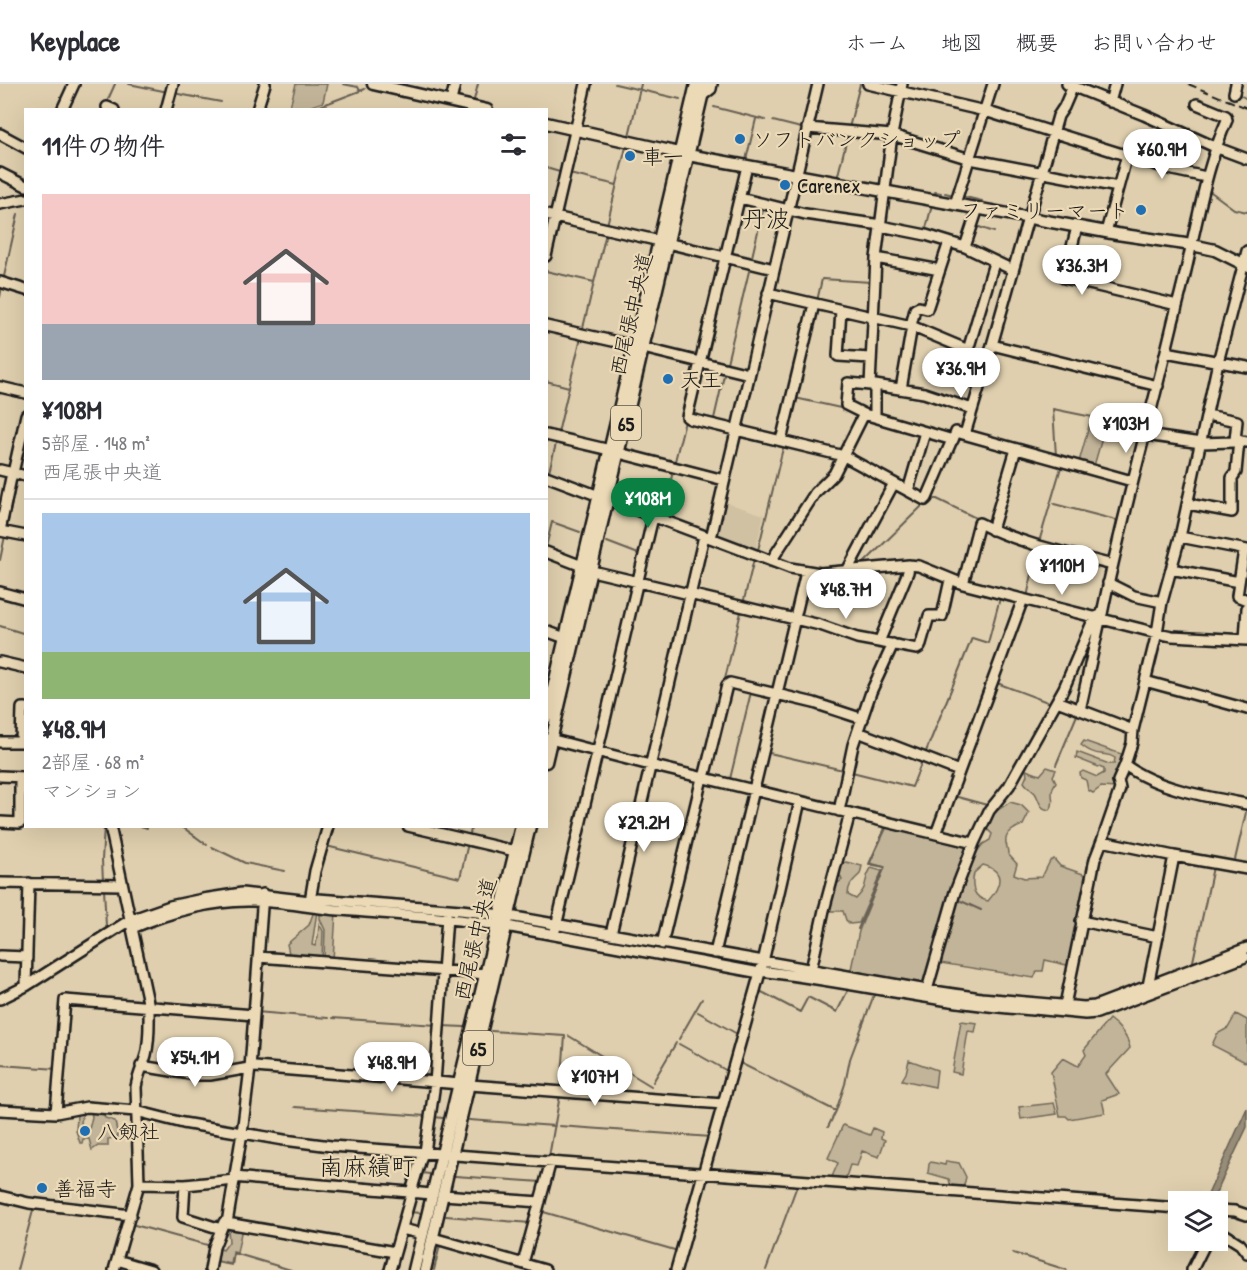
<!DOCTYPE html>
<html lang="ja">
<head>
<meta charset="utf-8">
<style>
	:root { --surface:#fff; --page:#f7f7f7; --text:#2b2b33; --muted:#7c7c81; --line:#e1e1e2; --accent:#0b8043 }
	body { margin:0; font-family:"Patrick Hand","Klee One",sans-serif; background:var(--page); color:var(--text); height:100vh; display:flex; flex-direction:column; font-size:22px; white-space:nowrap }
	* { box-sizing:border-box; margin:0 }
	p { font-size:20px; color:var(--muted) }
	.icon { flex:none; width:33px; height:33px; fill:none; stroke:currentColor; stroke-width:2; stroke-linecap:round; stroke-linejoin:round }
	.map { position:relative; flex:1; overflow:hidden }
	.sheet { position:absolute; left:24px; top:24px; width:524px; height:720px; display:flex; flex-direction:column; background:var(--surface); border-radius:0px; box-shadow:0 6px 24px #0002 }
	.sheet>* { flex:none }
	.fabs { position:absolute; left:1168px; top:1107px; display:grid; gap:12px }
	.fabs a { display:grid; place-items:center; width:60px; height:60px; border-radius:0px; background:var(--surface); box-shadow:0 6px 24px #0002; font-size:30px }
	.price { position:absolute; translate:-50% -51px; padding:0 14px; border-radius:21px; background:#fff; color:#222; font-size:20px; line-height:39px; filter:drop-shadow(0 2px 3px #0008) }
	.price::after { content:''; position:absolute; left:50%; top:36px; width:18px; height:14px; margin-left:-9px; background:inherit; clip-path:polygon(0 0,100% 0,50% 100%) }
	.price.current { background:var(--accent); color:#fff }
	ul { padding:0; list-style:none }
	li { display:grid; align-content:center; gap:12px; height:318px; padding:0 18px }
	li+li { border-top:2px solid var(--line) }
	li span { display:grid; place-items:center; height:186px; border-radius:0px; color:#555 }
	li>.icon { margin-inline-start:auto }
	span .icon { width:108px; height:108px; fill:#fffc; stroke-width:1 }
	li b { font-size:26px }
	h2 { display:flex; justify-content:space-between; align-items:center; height:72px; padding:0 18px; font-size:26px }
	header { display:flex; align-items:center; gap:36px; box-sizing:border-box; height:84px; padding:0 30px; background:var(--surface); border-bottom:2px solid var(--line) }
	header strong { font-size:28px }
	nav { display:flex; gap:33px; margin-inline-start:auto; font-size:21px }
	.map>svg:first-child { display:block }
	.built { fill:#d0c1a2 }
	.green { fill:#c2b498; stroke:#6f685a; stroke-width:1.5; fill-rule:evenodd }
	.water { fill:#978c77; stroke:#665f53; stroke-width:1.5 }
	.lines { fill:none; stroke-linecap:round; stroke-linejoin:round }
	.stream { stroke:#665f53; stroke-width:2 }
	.minor-casing { stroke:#1c1c1c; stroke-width:14 }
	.major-casing { stroke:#1c1c1c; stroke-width:15 }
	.minor { stroke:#ecdab7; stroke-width:9 }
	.major { stroke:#ecdab7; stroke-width:10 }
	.rail { stroke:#1c1c1c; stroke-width:2; stroke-dasharray:9 4.5; stroke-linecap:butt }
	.poi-dot { fill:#1f6fb2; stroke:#ecdab7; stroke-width:2 }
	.labels { text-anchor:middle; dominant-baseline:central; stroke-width:4.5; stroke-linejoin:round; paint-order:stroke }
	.shield { fill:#ecdab7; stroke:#5a554a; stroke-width:1.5 }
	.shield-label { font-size:20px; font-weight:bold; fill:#1c1c1c }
	.poi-label { font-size:21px; fill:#1c1c1c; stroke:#ecdab7; text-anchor:start }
	.street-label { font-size:21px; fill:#1c1c1c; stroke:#ecdab7 }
	.quarter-label { font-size:24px; fill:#1c1c1c; stroke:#ecdab7 }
</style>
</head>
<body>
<header>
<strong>Keyplace</strong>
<nav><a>ホーム</a><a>地図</a><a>概要</a><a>お問い合わせ</a></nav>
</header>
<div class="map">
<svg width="1247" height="1186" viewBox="0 0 1247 1186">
	<rect width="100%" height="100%" fill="#dfcfae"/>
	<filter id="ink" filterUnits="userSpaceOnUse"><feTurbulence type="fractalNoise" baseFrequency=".0167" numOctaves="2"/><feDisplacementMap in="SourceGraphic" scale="12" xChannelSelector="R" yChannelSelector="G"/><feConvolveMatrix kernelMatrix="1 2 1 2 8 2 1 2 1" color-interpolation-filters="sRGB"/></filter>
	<g filter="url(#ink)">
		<path class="built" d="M721,417l43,14 -9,36 -42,-15z"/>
		<path class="green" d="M296,0h31l-4,18 -20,7 -14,1z
			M1091,335l14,3 1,2 -12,42 -15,-4z
			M1084,657l40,14 -8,33 -15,-1 -8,6 -5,-3 -2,-10 -5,-2 -1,-5 3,-2 14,6 7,-4v-4l-28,-11 1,-6 32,12h5l1,-6c-6,-4 -8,-3 -14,-4 -7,0 -15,-5 -20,-9z
			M1047,683l9,3 -3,6 3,6c-9,12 1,19 -6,28 -12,-1 -10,-10 -15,-17 -4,-4 -8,-6 -11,-11l3,-7 -1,-5 14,5z
			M1010,718l11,3 8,8 -6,12c-7,2 -19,8 -17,18 1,4 2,7 2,11l9,10 -3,10 10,4 18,-1 8,-16 4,-2 6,7 29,10 -18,90 -26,-6 -2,11h-6l-3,7 -94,-15 19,-69 16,-40 8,-10 7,-4 2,-6 -5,-5c7,-20 8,-16 23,-27zM983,781c23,6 18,21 5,36 -15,-3 -17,-14 -14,-28z
			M887,743l82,21 -44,138 -75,-12 9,-43 26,-64 -15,-4z
			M846,778l16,4 -2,8c-7,7 -12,10 -12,21l8,4c14,-14 6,-17 15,-31l11,3 -23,52 -9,1 -4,-4 -3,-9h-13l5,-26 7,-5c-4,-6 -3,-15 4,-18z
			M314,827h3l-5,34 3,1 3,-9 1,-13 4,7 -1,29 -32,-2 -3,-14 22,-19z
			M320,827l16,1 -3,48h-9l1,-30 -5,-11z
			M1236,930l11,6v43l-35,-18 5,-11 11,-6z
			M1109,935c10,7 19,18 21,29l-24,26 13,20 -17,6 3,13 -36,6 -3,-3h-6l-9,-44 12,-14 15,8 8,-11 -2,-5z
			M961,937l16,2 -2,9 -7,-1 -7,43 -9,-2z
			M909,976l28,10 -2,17 -33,-7 4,-7z
			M1054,1019l3,11 -36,5 -2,-12z
			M83,1027l-2,11 2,11h5l4,-16 -1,-6h12l2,7 10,3 3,16 -10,2v7h-10l-6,4 -3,-11h-6l-1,4h-2l-4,-12 1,-17z
			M843,1041l27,10 3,-7 9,4 -1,6 4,2 -6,17 -17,-6 -5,15 -7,-1 -5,15 -14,-1 7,-16 -10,-5z
			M946,1077l13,2 7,14 -3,12 -12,-1 -2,-9 -21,-6 1,-9 2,-2 14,3z
			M228,1144h14l-5,25 -4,-1 -2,12 -18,-4 6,-16v4l4,2 6,-8z"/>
		<path class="water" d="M1247,1024v19l-35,74h-7z"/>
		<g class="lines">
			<path class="stream" d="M129,0l39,8
				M343,0l15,3 2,4
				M615,0l65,15
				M173,9l48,9
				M1238,10l9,5
				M474,16l4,-16
				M106,20l9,-20
				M714,23l51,13
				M310,26l55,-21
				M773,37l32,8
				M849,44l11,-44
				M629,52l12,-52
				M746,76l10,-41
				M546,84l17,5
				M569,90l48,11
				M838,91l10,-41
				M1207,105l27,20 13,3
				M935,108l6,1
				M945,109l9,2
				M961,112l21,5
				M607,141l19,-78
				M976,142l18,6
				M925,148l7,-27
				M751,177l13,-55
				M546,187l48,11
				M3,197l15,-67
				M0,213l2,-11
				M817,217l5,-22 49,3
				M582,248l24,-99
				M726,283l24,-100
				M546,297l23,6
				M795,314l50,11
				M713,339l12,-52
				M558,349l23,-96
				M1056,372l-3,-47 54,11 6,8 27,9
				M674,381l11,-44
				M549,387l8,-31
				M931,415h6l43,21
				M1054,420l62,16
				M10,428l7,-35
				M663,431l10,-44
				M656,439l26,9
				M6,446l3,-13
				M607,458l34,13
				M1039,458l23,-78
				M546,463l6,-25 28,10
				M758,466l26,-106
				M0,476l5,-24
				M760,478l40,13
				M863,480l62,-61
				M917,487l27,12
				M808,493l30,15 19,-19
				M1104,498l3,-15
				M977,508l41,11
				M1027,513l11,-50
				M743,520l11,-45
				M0,542l26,8
				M724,599l17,-71
				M997,599l53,20
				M765,668l78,18
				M925,670l47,-116 16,5 12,-45
				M1056,681l21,-50 -18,-8
				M682,684l21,5
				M852,688l60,15 10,-26
				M708,690l41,10
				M730,695l21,-87
				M954,712l33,9
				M141,742l6,2v-2
				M181,742l26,19
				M469,753l3,-11
				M326,762l134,32 8,-35
				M212,763l33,16 40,8
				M1234,780l13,-56
				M884,783l-15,-3 17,-38
				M103,797l-1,-21 2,-34
				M104,805l2,37
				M961,817l20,9
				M858,845l25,-58
				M602,855l157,29
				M1192,882l21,-99
				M758,906l42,22 8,-15 29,15 12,-24
				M0,920l13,-7
				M256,928l72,6
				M698,928l41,23
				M332,934l105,7
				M441,942l24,1
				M491,947l74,5 -4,52
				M569,952l82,50
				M679,955l23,-40
				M679,960l50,28
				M738,978l98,49
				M0,981l58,4
				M653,998l23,-39
				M295,1023l131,9
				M434,1033l9,1
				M469,1036l86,6
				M559,1042l152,11
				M828,1043l8,-16 9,-27 5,-25 25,-67
				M491,1069l58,4 11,-62
				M421,1089l9,1
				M455,1092l87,6
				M540,1127l138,40
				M409,1128l12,1
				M446,1132l84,7
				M131,1140l80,22
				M27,1149l7,-26
				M1013,1169l54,17
				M216,1178l16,3 2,-12 57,17
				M17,1186l9,-34
				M434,1186l6,-25 86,25
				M766,1186l32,-87"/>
			<g class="minor-casing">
				<path id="minor" d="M868,0l117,27 188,59 33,7
					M902,0l-10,51 -16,123 -6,127 -22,-2 -2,22 18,9 89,26 3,-8 176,49
					M1067,0l77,31 71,32 32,12
					M1234,9l2,-9
					M702,12l9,-7 1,-5
					M451,17l4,-17
					M1110,18l5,-18
					M107,23l7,3
					M62,26l12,-26
					M166,26l7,-26
					M257,26l8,-26
					M807,44l85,7 78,24 148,28
					M0,50l26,14
					M747,82l-60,251 3,2 154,37 81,44 2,-2 25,-58
					M0,89l26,13
					M740,114l65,16 76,11
					M0,120l26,-5
					M955,120l38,-120
					M546,131l114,26
					M1029,134l29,-102 6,-9 9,-21
					M881,142l45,9 39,12 48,23
					M1077,143l-13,51 113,27
					M1106,148l21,-77
					M667,159l107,26
					M965,163l13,-39
					M1247,167l-29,111 -38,175 -18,65 -5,31 -24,97 -1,13 -7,22c32,24 83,32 122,39
					M546,172l40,-172
					M876,174l64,12
					M0,198l26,8
					M768,209l143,33 57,24 -3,13 19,8
					M841,226l-3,46 32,2
					M546,242l89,20
					M911,242l4,-17 4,-2 8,2 22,-67
					M992,261l166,41
					M643,264l106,26
					M968,266l26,-87
					M1166,268l81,15
					M871,301h4v32
					M875,301l49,8 48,16
					M0,303l26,6
					M901,305l11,-63
					M1207,331l30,6 -2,19 12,2
					M965,350l27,-89 36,-127
					M546,351l64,15
					M1146,351l55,8 32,-1 2,-2
					M781,357l33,-137
					M619,369l105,27
					M0,386l26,6
					M13,389l13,-58
					M546,392l244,92 30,5 89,-8 10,1 44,18 194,49 15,3 75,4
					M908,407l17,-59
					M1188,420l44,8v-34l4,-6 3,-32
					M992,446l24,-81
					M0,447l12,-58
					M0,447l26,5
					M1180,453l67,13
					M711,454l107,-454
					M1244,466l-7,46 10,4
					M546,468l36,14
					M771,477l44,-68 19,-19 30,-60
					M848,485l46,-86
					M1171,485l68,13
					M592,487l228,54 37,13 60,11 3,-2 9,-31h13l8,-36
					M1108,499l26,13 28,6
					M963,500l16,-61c41,21 89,30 133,42
					M0,508l26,7
					M546,547l19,7
					M1245,556l2,-32
					M879,558l29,-70 1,-7
					M0,578l26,6
					M1145,597l102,28
					M1057,617l76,29
					M1080,626l21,-94
					M858,648l101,39
					M546,654l104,27 324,78
					M0,658h26
					M21,658l1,-34h4
					M0,692l25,1
					M704,694l23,-93 3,-2 84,20 49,16
					M839,727l14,-66 18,-53 22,-48
					M0,738l20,1v-46
					M110,742l39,181c0,15 1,32 -3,48 -3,11 -8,20 -10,32l3,97 -25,86
					M408,742l107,25
					M936,750l87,-235
					M1102,757l18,-52 -2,-8 7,-16
					M0,799l122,2
					M310,817l5,-30 13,-45
					M1081,837l77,16
					M506,842l254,47
					M132,844c38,-16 78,-28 120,-27 29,0 58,7 87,9 53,4 106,7 159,15
					M611,850l93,-398
					M554,851l99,-418
					M662,860l40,-166
					M715,869l91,-381
					M0,872l27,1
					M258,873l229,17
					M811,886l13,-60 26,-97
					M760,887c92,11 181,33 273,39
					M26,902l3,-103
					M1148,902l26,-130
					M927,906l28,-98 19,-49 15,-32 20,-25 55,-98 30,-70 8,-4c20,-99 48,-195 71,-292 7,-27 14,-53 19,-80 10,-43 17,-81 35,-122l-1,-4 -29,-12
					M0,915l26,-13 104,-66 40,-14 33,-7 39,-6 68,8 8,-2 143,11 48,6 418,74 54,8 103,9 11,-1 152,-58
					M1065,921l30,-146 7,-18 72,15 73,13
					M1034,925l51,5 12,-1 148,-56
					M141,982l55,9h14l45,-8 205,17
					M470,1001l253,19
					M0,1026l56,3 31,-6 49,4 47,12 101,17 47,6 848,62
					M56,1029l9,-113 189,15
					M425,1068l10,-69 12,-166
					M235,1093c66,7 132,11 198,17
					M139,1100l46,1 50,-5
					M185,1101l-2,32 38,12
					M411,1108l12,-40
					M443,1111l97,7
					M0,1112l29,7 102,12
					M1218,1126l17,1 12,4
					M227,1139l168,29
					M402,1145l21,5
					M1218,1146l22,14 7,9
					M433,1154l112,32
					M117,1176l34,10
					M523,1179l28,-102
					M210,1186l4,-23 10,-25 3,1 15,-90 8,-65 13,-174
					M390,1186l22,-78
					M676,1186l87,-308 37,-161
					M1192,1186l15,-30"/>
			</g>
			<g class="major-casing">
				<path id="major" d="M373,0l114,26
					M546,39l142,32 429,79 75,11 23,5 32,16
					M546,634l150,-634
					M546,678l159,-678
					M414,1186l107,-444
					M425,1186l105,-444"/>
			</g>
			<use href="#minor" class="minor"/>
			<use href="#major" class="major"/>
			<path class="rail" d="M1188,0l59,24"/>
		</g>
	</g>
	<g class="poi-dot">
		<circle cx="740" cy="55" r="6"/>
		<circle cx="630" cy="72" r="6"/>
		<circle cx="785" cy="101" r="6"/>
		<circle cx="1141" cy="126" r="6"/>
		<circle cx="668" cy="295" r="6"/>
		<circle cx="85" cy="1047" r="6"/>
		<circle cx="42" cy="1104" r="6"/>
	</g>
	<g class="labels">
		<g class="shield">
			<rect x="611" y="322" width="30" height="34" rx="4.5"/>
			<rect x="463" y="947" width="30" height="34" rx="4.5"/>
		</g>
		<g class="shield-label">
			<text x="626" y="339">65</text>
			<text x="478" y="964">65</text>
		</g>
		<g class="poi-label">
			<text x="752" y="55">ソフトバンクショップ</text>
			<text x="642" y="72">車一</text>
			<text x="797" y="101">Carenex</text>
			<text x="1129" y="126" text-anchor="end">ファミリーマート</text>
			<text x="680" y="295">天王</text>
			<text x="97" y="1047">八剱社</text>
			<text x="54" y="1104">善福寺</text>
		</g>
		<g class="street-label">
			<text transform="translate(631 230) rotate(-77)">西尾張中央道</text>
			<text transform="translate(475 855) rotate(-77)">西尾張中央道</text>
		</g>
		<g class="quarter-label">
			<text x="766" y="134">丹波</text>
			<text x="367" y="1082">南麻績町</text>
		</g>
	</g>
</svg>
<div class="fabs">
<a><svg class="icon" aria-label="layers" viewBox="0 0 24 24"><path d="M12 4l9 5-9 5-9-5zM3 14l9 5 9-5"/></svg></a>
</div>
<b class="price" style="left:1162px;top:96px">¥60.9M</b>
<b class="price" style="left:1082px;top:212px">¥36.3M</b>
<b class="price" style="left:961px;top:315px">¥36.9M</b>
<b class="price" style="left:1126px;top:370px">¥103M</b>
<b class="price current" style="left:648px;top:445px">¥108M</b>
<b class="price" style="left:1062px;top:512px">¥110M</b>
<b class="price" style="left:846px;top:536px">¥48.7M</b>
<b class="price" style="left:644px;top:769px">¥29.2M</b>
<b class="price" style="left:195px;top:1004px">¥54.1M</b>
<b class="price" style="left:392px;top:1009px">¥48.9M</b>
<b class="price" style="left:595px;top:1023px">¥107M</b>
<section class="sheet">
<h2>11件の物件<svg class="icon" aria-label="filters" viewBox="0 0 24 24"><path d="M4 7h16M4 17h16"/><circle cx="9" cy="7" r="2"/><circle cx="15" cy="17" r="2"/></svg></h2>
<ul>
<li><span style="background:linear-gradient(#f6c9c9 70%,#9aa5b1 0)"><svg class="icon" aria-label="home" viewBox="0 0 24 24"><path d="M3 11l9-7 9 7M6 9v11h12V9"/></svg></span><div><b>¥108M</b><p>5部屋 · 148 m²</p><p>西尾張中央道</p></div></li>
<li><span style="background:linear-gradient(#a9c7e8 75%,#8fb573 0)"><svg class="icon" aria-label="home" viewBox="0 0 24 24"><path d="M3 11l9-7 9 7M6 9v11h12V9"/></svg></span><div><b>¥48.9M</b><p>2部屋 · 68 m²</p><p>マンション</p></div></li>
</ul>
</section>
</div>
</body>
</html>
